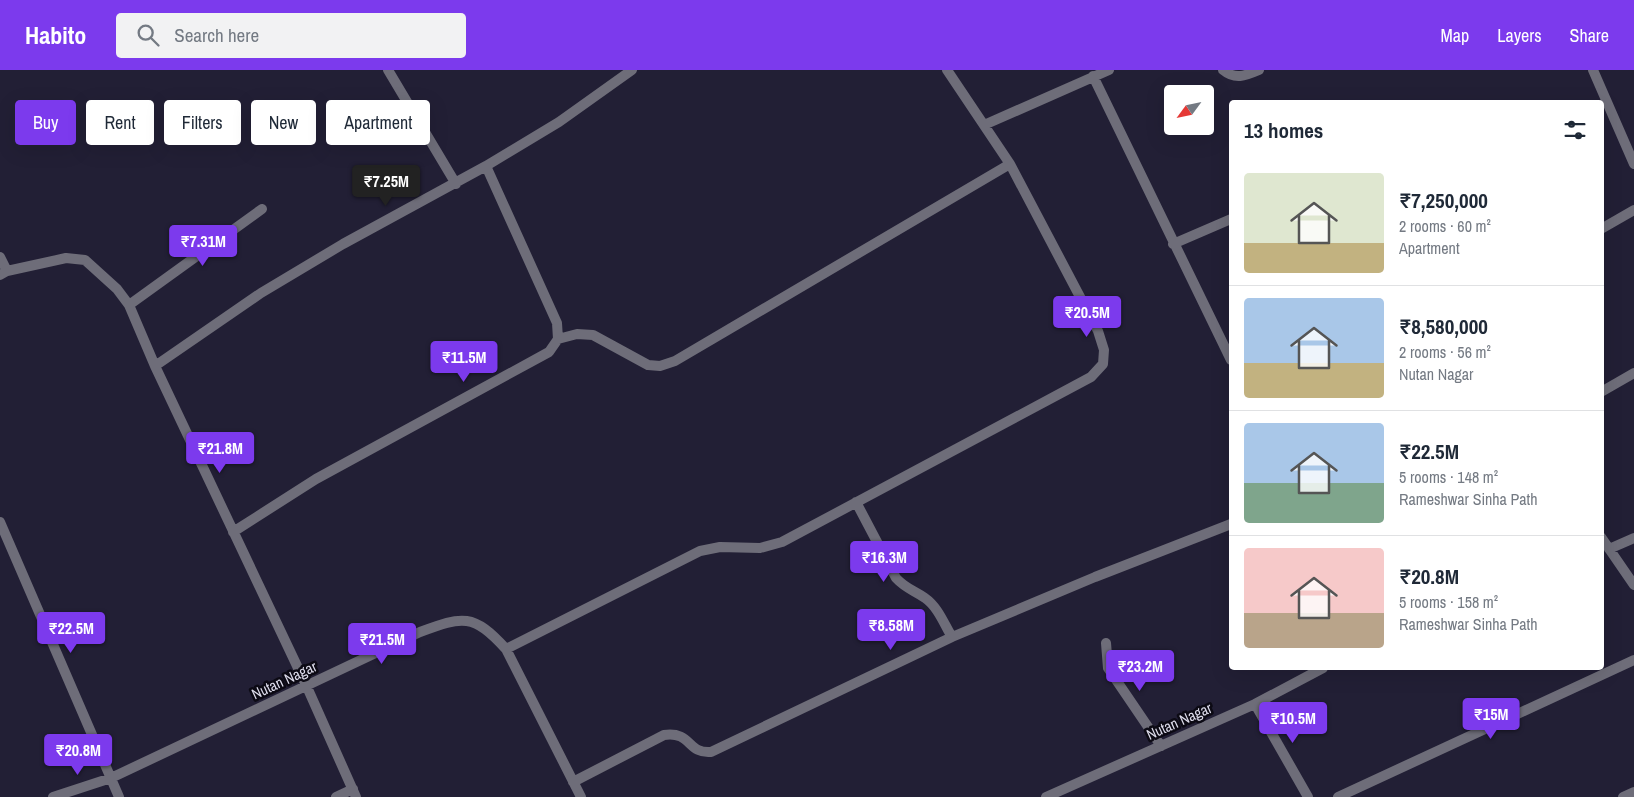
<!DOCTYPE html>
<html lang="en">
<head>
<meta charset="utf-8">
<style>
	:root { --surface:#fff; --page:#f2f2f3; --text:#1f2937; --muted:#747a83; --line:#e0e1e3; --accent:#7c3aed }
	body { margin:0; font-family:"Archivo Narrow",sans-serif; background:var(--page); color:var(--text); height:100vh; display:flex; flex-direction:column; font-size:19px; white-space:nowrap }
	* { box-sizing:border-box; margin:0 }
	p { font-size:16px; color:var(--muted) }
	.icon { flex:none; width:28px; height:28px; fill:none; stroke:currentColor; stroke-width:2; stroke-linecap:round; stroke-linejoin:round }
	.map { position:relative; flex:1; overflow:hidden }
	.side { position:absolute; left:1229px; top:30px; width:375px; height:570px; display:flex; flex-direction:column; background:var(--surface); border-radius:5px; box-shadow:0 5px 20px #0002 }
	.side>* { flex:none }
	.top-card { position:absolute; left:15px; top:30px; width:475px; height:45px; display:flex; gap:10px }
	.needle { width:32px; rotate:237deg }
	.tools { position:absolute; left:1164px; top:15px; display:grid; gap:10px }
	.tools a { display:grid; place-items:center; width:50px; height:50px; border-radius:5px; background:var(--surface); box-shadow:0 5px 20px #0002; font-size:25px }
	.price { position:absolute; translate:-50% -42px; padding:0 11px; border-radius:5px; background:var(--accent); color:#fff; font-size:16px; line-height:32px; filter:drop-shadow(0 1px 2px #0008) }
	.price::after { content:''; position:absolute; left:50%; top:30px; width:15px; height:11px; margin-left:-8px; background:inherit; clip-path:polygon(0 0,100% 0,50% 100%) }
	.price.on { background:#222; color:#fff }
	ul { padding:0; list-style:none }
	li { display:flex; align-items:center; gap:15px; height:125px; padding:0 15px }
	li+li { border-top:1px solid var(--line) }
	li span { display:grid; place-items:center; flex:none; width:140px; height:100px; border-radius:5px; color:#555 }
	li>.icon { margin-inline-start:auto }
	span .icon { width:60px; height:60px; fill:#fffc; stroke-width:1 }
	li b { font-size:21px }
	h2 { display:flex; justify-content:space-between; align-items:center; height:60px; padding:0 15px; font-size:21px }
	.tag { padding:0 18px; border-radius:5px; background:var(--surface); box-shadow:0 5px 20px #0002; font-size:18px; line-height:45px }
	.tag.on { background:var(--accent); color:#fff }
	header { display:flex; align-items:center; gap:30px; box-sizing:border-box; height:70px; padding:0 25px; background:var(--accent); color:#fff }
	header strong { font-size:24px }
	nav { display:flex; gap:28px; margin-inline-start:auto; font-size:18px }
	.search { width:350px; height:45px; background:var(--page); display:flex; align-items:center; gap:12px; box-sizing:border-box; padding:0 18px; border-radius:5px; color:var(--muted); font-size:19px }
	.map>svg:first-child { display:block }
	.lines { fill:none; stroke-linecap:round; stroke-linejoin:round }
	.street { stroke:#6e6d79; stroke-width:10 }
	.labels { text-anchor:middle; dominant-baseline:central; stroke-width:5; stroke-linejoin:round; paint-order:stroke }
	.street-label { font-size:15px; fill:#dddceb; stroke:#0c0a14 }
</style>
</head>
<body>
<header>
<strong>Habito</strong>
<div class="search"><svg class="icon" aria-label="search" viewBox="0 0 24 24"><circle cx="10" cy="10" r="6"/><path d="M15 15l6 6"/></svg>Search here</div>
<nav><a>Map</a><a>Layers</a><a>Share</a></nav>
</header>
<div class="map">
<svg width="1634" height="727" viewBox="0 0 1634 727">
	<rect width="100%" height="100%" fill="#221f35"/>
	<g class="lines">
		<path class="street" d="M388,0l68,114
			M947,0l63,94
			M1223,0c12,10 22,6 36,0
			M1593,0l41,94
			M1093,6l138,284
			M984,55l125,-55
			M1601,159l33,-19
			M1173,174l58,-25
			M0,187l7,14 -7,4
			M7,201l59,-13 19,2 32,29 12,16 26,61 152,321 49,110
			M129,235l133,-96
			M155,296l106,-73 82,-49 143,-78 73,-44 73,-52
			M1601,322l33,-19
			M856,432l40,76c10,11 18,12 29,20 13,9 19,26 27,39
			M0,452l119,275
			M233,462l83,-53 233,-127 9,-13 -1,-16 -71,-157
			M1601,467l33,48
			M1609,479l25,-11
			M1106,573l2,25 53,78
			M506,579l194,-98 20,-4 40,1 22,-6 309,-165 12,-13 1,-14 -6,-19 -88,-167 -335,197 -15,5 -12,-1 -55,-30 -16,-1 -19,5
			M1255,634l53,93
			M573,712l91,-47c28,-4 23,19 47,17l241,-115 143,-60 136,-53
			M53,727l58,-19 309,-146c43,-16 53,-19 86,17l75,148
			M336,727l17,-8
			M1046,727l209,-93 68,-36
			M1338,727l296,-137
			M1623,727l11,-5"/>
	</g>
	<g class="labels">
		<g class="street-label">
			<text transform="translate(284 610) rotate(-25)">Nutan Nagar</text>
			<text transform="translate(1179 651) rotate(-24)">Nutan Nagar</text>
		</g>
	</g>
</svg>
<div class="tools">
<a><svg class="needle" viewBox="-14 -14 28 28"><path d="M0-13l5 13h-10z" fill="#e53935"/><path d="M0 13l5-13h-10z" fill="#747a83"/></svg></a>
</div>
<b class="price on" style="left:386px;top:137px">₹7.25M</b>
<b class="price" style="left:203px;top:197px">₹7.31M</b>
<b class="price" style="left:1087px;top:268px">₹20.5M</b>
<b class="price" style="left:464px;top:313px">₹11.5M</b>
<b class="price" style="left:220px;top:404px">₹21.8M</b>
<b class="price" style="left:884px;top:513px">₹16.3M</b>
<b class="price" style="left:891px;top:581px">₹8.58M</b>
<b class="price" style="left:71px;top:584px">₹22.5M</b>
<b class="price" style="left:382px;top:595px">₹21.5M</b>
<b class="price" style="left:1140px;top:622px">₹23.2M</b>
<b class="price" style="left:1491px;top:670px">₹15M</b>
<b class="price" style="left:1293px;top:674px">₹10.5M</b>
<b class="price" style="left:78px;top:706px">₹20.8M</b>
<div class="top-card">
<a class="tag on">Buy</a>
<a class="tag">Rent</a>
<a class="tag">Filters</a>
<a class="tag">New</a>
<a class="tag">Apartment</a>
</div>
<section class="side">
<h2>13 homes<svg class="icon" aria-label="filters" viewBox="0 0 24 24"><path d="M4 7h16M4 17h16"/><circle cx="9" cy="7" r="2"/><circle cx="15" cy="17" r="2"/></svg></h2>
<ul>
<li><span style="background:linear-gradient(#dfe7d0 70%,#c2b280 0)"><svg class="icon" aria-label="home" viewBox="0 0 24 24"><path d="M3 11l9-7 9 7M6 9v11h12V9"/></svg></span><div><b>₹7,250,000</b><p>2 rooms · 60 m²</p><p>Apartment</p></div></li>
<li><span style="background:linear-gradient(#a9c7e8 65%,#c2b280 0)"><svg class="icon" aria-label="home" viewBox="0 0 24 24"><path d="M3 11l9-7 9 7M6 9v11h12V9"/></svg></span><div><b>₹8,580,000</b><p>2 rooms · 56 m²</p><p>Nutan Nagar</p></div></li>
<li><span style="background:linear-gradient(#a9c7e8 60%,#7fa58c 0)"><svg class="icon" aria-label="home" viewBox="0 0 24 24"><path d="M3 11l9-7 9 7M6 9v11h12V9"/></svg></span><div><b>₹22.5M</b><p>5 rooms · 148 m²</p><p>Rameshwar Sinha Path</p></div></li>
<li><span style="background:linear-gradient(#f6c9c9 65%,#b9a48a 0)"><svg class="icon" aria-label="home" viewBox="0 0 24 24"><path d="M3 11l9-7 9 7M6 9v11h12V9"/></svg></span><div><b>₹20.8M</b><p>5 rooms · 158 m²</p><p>Rameshwar Sinha Path</p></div></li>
</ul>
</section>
</div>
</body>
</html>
